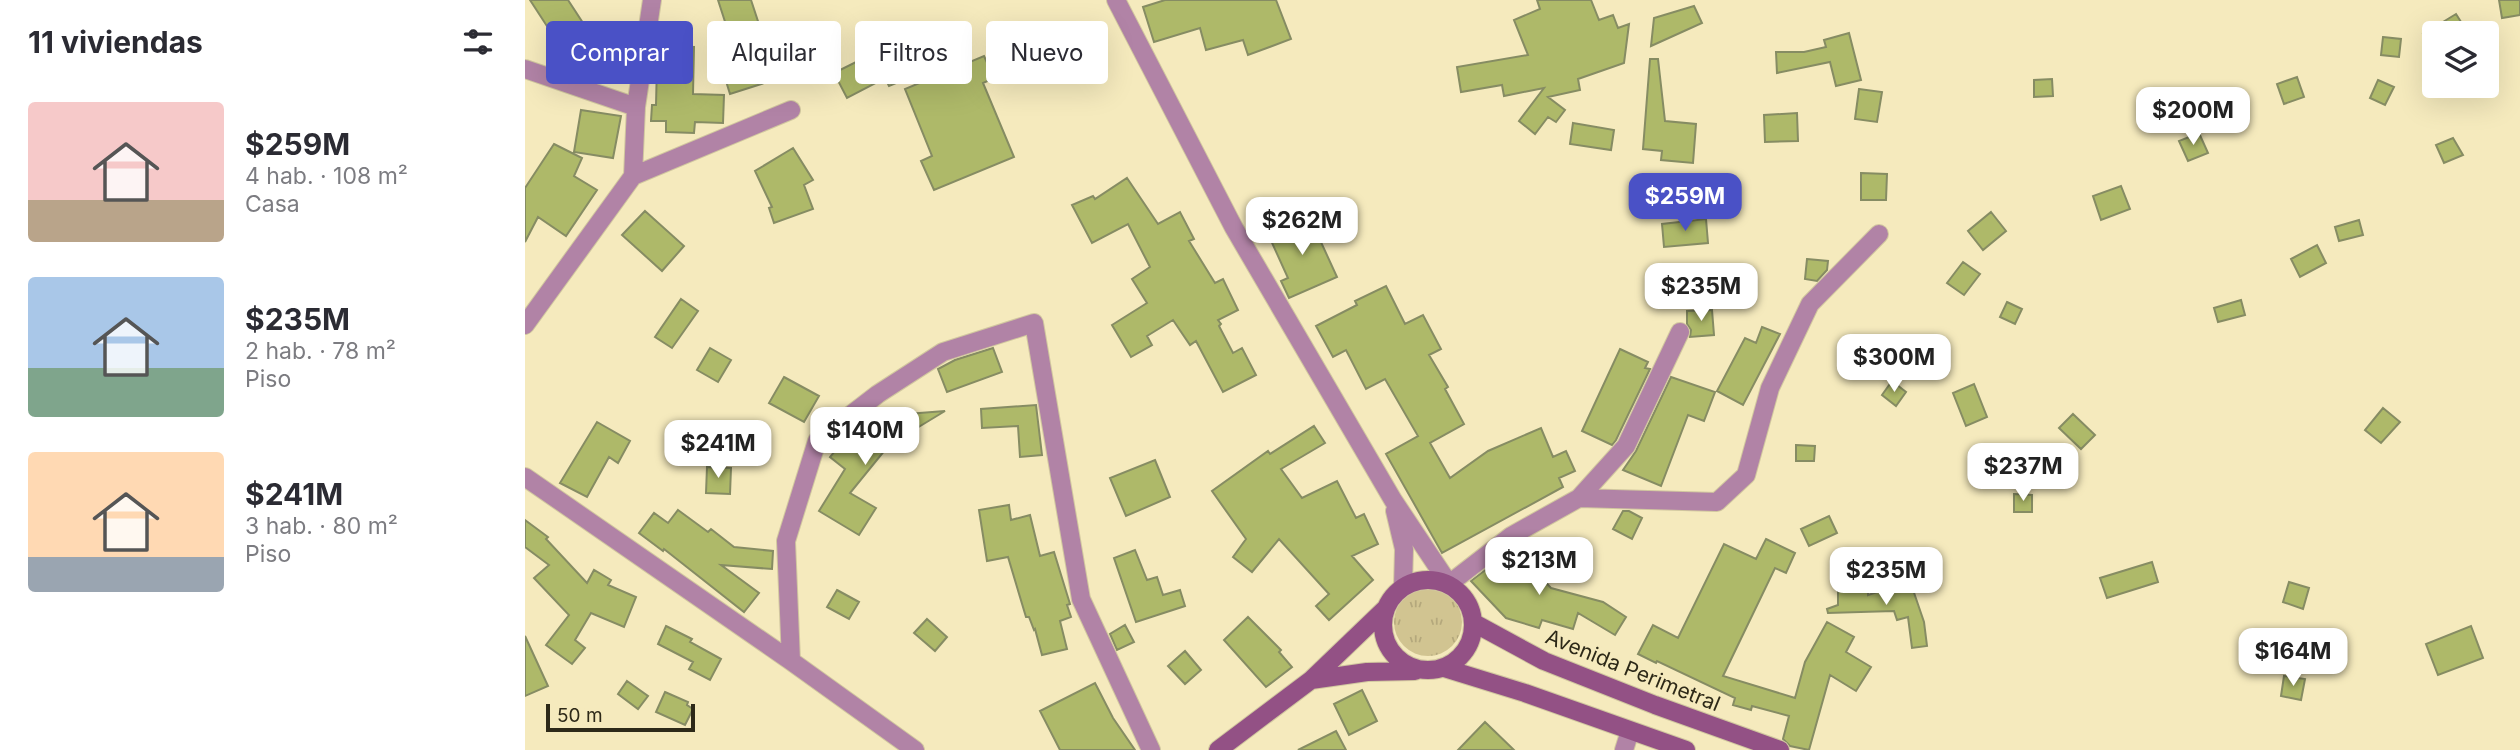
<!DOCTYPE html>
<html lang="es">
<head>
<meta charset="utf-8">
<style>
	:root { --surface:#fff; --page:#f2f2f3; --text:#2b2b33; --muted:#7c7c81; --accent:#4a51c6 }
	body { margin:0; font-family:Inter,sans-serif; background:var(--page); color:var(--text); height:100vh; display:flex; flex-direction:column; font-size:26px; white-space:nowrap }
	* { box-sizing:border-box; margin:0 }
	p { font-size:23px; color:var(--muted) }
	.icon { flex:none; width:38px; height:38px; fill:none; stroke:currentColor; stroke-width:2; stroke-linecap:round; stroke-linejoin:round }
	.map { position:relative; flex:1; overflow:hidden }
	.panel { display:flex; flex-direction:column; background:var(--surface); width:525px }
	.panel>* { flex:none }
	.banner { position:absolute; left:21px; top:21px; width:665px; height:63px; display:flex; gap:14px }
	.buttons { position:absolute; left:1897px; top:21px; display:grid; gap:14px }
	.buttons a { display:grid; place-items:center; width:77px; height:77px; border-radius:7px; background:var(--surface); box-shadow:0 7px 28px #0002; font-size:35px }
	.scale { position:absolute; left:21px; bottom:18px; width:149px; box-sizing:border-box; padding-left:7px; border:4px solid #2d2918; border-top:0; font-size:19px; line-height:24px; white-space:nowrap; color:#2d2918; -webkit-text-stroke:5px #f5eabd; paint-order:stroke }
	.price { position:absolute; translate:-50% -60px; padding:0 16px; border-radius:14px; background:#fff; color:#222; font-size:23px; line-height:46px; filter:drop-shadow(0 2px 4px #0008) }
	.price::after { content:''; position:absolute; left:50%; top:42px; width:21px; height:16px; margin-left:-10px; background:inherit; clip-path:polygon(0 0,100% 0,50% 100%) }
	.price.selected { background:var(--accent); color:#fff }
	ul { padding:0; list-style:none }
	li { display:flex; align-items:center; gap:21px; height:175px; padding:0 28px }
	li span { display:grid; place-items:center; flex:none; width:196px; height:140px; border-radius:7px; color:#555 }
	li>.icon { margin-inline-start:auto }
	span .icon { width:84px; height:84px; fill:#fffc; stroke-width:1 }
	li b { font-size:30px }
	h2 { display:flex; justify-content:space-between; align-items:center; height:84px; padding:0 28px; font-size:30px }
	.chip { padding:0 24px; border-radius:7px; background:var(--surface); box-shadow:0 7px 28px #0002; font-size:24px; line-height:63px }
	.chip.selected { background:var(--accent); color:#fff }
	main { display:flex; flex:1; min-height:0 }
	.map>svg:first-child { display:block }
	.park { fill:url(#park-tufts) }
	.building { fill:#aeb969; stroke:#868c63; stroke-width:2 }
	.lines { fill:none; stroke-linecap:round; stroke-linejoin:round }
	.minor-casing { stroke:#d1c79f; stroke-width:20 }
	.secondary-casing { stroke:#d1c79f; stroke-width:20 }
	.minor { stroke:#b183a6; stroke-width:18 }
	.secondary { stroke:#935185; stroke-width:18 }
	.labels { text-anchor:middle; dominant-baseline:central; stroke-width:7; stroke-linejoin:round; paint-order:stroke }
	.street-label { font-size:21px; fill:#2d2918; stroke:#f5eabd }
</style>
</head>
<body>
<main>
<section class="panel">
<h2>11 viviendas<svg class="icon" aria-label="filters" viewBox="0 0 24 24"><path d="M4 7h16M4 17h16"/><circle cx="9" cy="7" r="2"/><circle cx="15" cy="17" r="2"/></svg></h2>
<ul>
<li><span style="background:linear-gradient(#f6c9c9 70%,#b9a48a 0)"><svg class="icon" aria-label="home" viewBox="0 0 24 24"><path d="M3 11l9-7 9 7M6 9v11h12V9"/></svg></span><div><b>$259M</b><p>4 hab. · 108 m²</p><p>Casa</p></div></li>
<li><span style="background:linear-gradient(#a9c7e8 65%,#7fa58c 0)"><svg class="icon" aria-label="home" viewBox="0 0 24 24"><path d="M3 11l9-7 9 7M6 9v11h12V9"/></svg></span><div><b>$235M</b><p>2 hab. · 78 m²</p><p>Piso</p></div></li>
<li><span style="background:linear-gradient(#ffd9b3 75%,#9aa5b1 0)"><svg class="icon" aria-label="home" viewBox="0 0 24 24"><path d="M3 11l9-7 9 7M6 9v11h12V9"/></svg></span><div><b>$241M</b><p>3 hab. · 80 m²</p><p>Piso</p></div></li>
</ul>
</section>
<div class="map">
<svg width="1995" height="750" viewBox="0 0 1995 750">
	<defs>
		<pattern id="park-tufts" width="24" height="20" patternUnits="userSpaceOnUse" patternTransform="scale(1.75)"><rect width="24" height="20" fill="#d1c491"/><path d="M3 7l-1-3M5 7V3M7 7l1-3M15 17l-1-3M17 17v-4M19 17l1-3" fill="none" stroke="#b4a87c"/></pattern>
	</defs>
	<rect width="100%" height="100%" fill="#f5eabd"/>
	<path class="park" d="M869 622a34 34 0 1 1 68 0a34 34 0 1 1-68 0Z"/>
	<path class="building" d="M5,0h38l15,23 -27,17z
		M193,0h33l26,79 -47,15 -17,-55 16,-5z
		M640,0h111l15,39 -43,16 -5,-15 -37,10 -6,-22 -46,14 -11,-35z
		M1012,0h54l8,20 14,-5 5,13 11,-4 -5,39 -46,16 2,11 -32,7 17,13 -9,12 -8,-5 -13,17 -16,-13 25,-33 -40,8 -2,-11 -41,7 -4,-25 71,-12 -14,-35 26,-11z
		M1974,0h21v15l-18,3z
		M1169,6l8,17 -51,23 3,-28z
		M1931,14l12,19h-43z
		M1324,33l12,47 -25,6 -6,-24 -53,11 -1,-21h28l22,-5 -2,-7z
		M1858,37l18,2 -2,18 -18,-2z
		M371,42l15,35 -22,9 -4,-8 -38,20 -13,-25z
		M148,46l21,1 -1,47 31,1 -1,28 -28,-1 -1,11 -28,-1v-11h-15l1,-16h4l1,-41h15z
		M459,56l10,22 -11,5 31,74 -80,33 -13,-29 11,-5 -27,-67z
		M1125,59h8l7,62 31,3 -3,39 -32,-3 1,-9 -19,-2z
		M1772,77l7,20 -20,7 -7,-20z
		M1527,79l1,17 -19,1v-17z
		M1853,80l16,7 -9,18 -15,-7z
		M1334,89l23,3 -5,30 -22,-3z
		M56,110l40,6 -8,42 -39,-6z
		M1272,113l1,28 -33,1 -1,-27z
		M1048,123l41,7 -3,20 -41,-6z
		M1674,133l9,20 -20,8 -9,-20z
		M1928,138l10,17 -19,8 -8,-18z
		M29,144l28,14 -8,18 23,14 -31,46 -28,-19 -13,25v-54z
		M268,148l20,32 -9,5 9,24 -39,14 -5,-15 3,-1 -17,-36z
		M1336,173l26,1 -1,26h-25z
		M602,178l31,46 22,-12 14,27 -5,2 26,42 8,-4 15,31 -20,10 3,4 -2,2 14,27 9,-5 14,27 -33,17 -27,-51 -6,4 -17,-25 -26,16 5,9 -21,12 -19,-32 35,-22 -15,-24 18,-12 -22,-43 -36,19 -20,-38 21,-9 2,3z
		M1596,186l9,23 -29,11 -8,-24z
		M120,211l39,35 -22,25 -40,-36z
		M1466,212l15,19 -23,19 -15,-19z
		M784,216l28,61 -48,21 -8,-17 7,-3 -20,-44z
		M1181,219l2,24 -44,4 -2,-23z
		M1834,220l4,15 -24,6 -4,-14z
		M1792,245l9,18 -26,14 -9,-18z
		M1282,259l21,2 -1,9 -10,11 -12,-2z
		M1438,262l17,12 -16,21 -17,-12z
		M861,286l19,38 18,-9 18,34 -12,6 19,32 -3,2 19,35 -34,19 20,35 38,-27 53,-23 12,29 13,-6 9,20 -16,7 4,9 -121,66 -56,-99 32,-18 -33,-57 -19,10 -20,-39 -13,7 -17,-31 41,-21 -2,-4z
		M156,299l17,12 -26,37 -17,-11z
		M1716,300l4,15 -27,7 -4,-14z
		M1482,302l15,7 -7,15 -15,-7z
		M1187,310l2,25 -24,2 1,-7 -4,-6v-13z
		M1237,327l18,7 -37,71 -26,-14 28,-53 11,5z
		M185,348l21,12 -13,22 -21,-12z
		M468,348l9,24 -55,20 -9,-23 17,-9z
		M1095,349l28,13 -3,6 5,1 -34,71 -4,5 -30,-14z
		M259,377l35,19 -15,26 -35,-19z
		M1146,377l44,15 -11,29 -16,-6 -27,71 -38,-16 13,-19z
		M1367,381l14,11 -10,14 -14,-11z
		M1449,384l13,33 -21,9 -13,-33z
		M511,405l6,50 -22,2 -2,-31 -36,2 -1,-19z
		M1858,408l17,14 -19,21 -16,-13z
		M420,411l-56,34 -39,48 26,15 -17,27 -40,-24 26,-42 -15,-12 22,-27 7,6 35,-21z
		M1548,414l22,21 -14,14 -22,-21z
		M72,422l33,19 -12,22 -9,-6 -22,40 -27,-14z
		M181,423l22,21 -19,18 -22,-19z
		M789,426l11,17 -44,26 21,29 35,-17 19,37 8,-4 14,30 -26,12 21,24 -44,40 -13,-14 13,-12 -50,-55 -27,33 -19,-15 13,-18 -34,-48 56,-40 2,3z
		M1271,445l19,1 -1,15h-18z
		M630,460l15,37 -44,19 -16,-38z
		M182,467l24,1 -1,26 -24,-1z
		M1489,494l18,1v17h-18z
		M484,505l2,15 19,-5 10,41 14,-4 16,52 -3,1 4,12 -11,4 7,28 -25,6 -7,-26 -1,1 -5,-13h-3l-18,-60 -21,4 -8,-51z
		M153,510l30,22 3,-3 23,18 39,4 -1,18 -51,-4 38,28 -15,19 -80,-63 -1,2 -24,-18 15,-20 14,10z
		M1098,511h6l13,7 -10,21 -19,-10z
		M1304,516l8,17 -28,13 -8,-17z
		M0,520l23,17 -2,2 41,44 7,-13 17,10 -3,5 28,12 -12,30 -33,-14 -16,27 10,8 -13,16 -26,-19 23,-30 -35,-37 15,-13 -24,-18z
		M1241,539l29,14 -9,20 -11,-5 -52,108 72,22 10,-36 22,-40 27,15 -8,15 25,15 -15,24 -26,-16 -21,75 -19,-4 -7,-7 6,-23 -37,-10 -1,4 -18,-5 2,-7 -78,-37 -1,2 -18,-9 15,-29 25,13 46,-94 32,15z
		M989,548l37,40 52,14 23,15 -11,18 -37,-22 -5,16 -31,-9 -3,8 -33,-10 -35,-37z
		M610,550l12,30 10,-3 6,18 17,-5 5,16 -49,16 -22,-64z
		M1627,562l6,20 -51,16 -7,-20z
		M1385,581l14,41 3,24 -15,2 -4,-31 -11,3 -3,-9 -66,2 -1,-4 11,-4v-16h30v6z
		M1764,582l20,6 -6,21 -20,-7z
		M312,590l22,12 -10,17 -22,-12z
		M723,617l33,33 -2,2 13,15 -26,20 -42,-47z
		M402,619l20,18 -12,14 -21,-18z
		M600,625l9,17 -17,8 -7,-16z
		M141,626l26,13 -2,3 31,17 -11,21 -21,-11 4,-7 -35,-18z
		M1946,626l12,32 -45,17 -12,-31z
		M0,636l23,50 -23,10z
		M660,651l16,19 -16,14 -17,-18z
		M1759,676l21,3 -4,21 -20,-4z
		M102,681l21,15 -10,13 -20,-15z
		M570,683l18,35 22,32h-75l-20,-39z
		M837,690l15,31 -28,14 -15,-31z
		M140,692l23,10 -1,3 6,4 -8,16 -29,-13z
		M960,722l29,28h-56z
		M811,731l10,19h-48z"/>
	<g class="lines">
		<g class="minor-casing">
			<path id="minor" d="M591,0l118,228 159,272 56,84 62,-48 68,-38 138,4 29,-27 24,-87 40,-84 69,-70
				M0,69l111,38
				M108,176l158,-66
				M0,325l108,-149 3,-69 16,-107
				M0,477l266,184 124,89
				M1054,498l47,-52 54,-114
				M870,511l9,38 -1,38
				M266,661l-5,-120 31,-100 61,-47 65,-42 91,-29 47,276 70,151
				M1099,750l6,-19"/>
		</g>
		<g class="secondary-casing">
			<path id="secondary" d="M858 625a45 45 0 1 1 90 0a45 45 0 1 1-90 0Z
				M949,623l70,38 111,44 125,45
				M919,668l81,25 161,57
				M786,680l56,-8 48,-1
				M693,750l93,-70 75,-72"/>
		</g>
		<use href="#minor" class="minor"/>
		<use href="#secondary" class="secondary"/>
	</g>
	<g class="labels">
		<g class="street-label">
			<text transform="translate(1108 670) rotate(22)">Avenida Perimetral</text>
		</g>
	</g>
</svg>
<div class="buttons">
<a><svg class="icon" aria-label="layers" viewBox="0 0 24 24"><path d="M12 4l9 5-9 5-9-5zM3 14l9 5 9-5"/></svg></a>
</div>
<div class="scale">50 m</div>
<b class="price" style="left:1668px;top:147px">$200M</b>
<b class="price selected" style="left:1160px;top:233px">$259M</b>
<b class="price" style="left:777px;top:257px">$262M</b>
<b class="price" style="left:1176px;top:323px">$235M</b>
<b class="price" style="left:1369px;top:394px">$300M</b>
<b class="price" style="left:340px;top:467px">$140M</b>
<b class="price" style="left:193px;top:480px">$241M</b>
<b class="price" style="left:1498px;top:503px">$237M</b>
<b class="price" style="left:1014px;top:597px">$213M</b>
<b class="price" style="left:1361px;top:607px">$235M</b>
<b class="price" style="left:1768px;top:688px">$164M</b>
<div class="banner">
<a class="chip selected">Comprar</a>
<a class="chip">Alquilar</a>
<a class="chip">Filtros</a>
<a class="chip">Nuevo</a>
</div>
</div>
</main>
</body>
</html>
